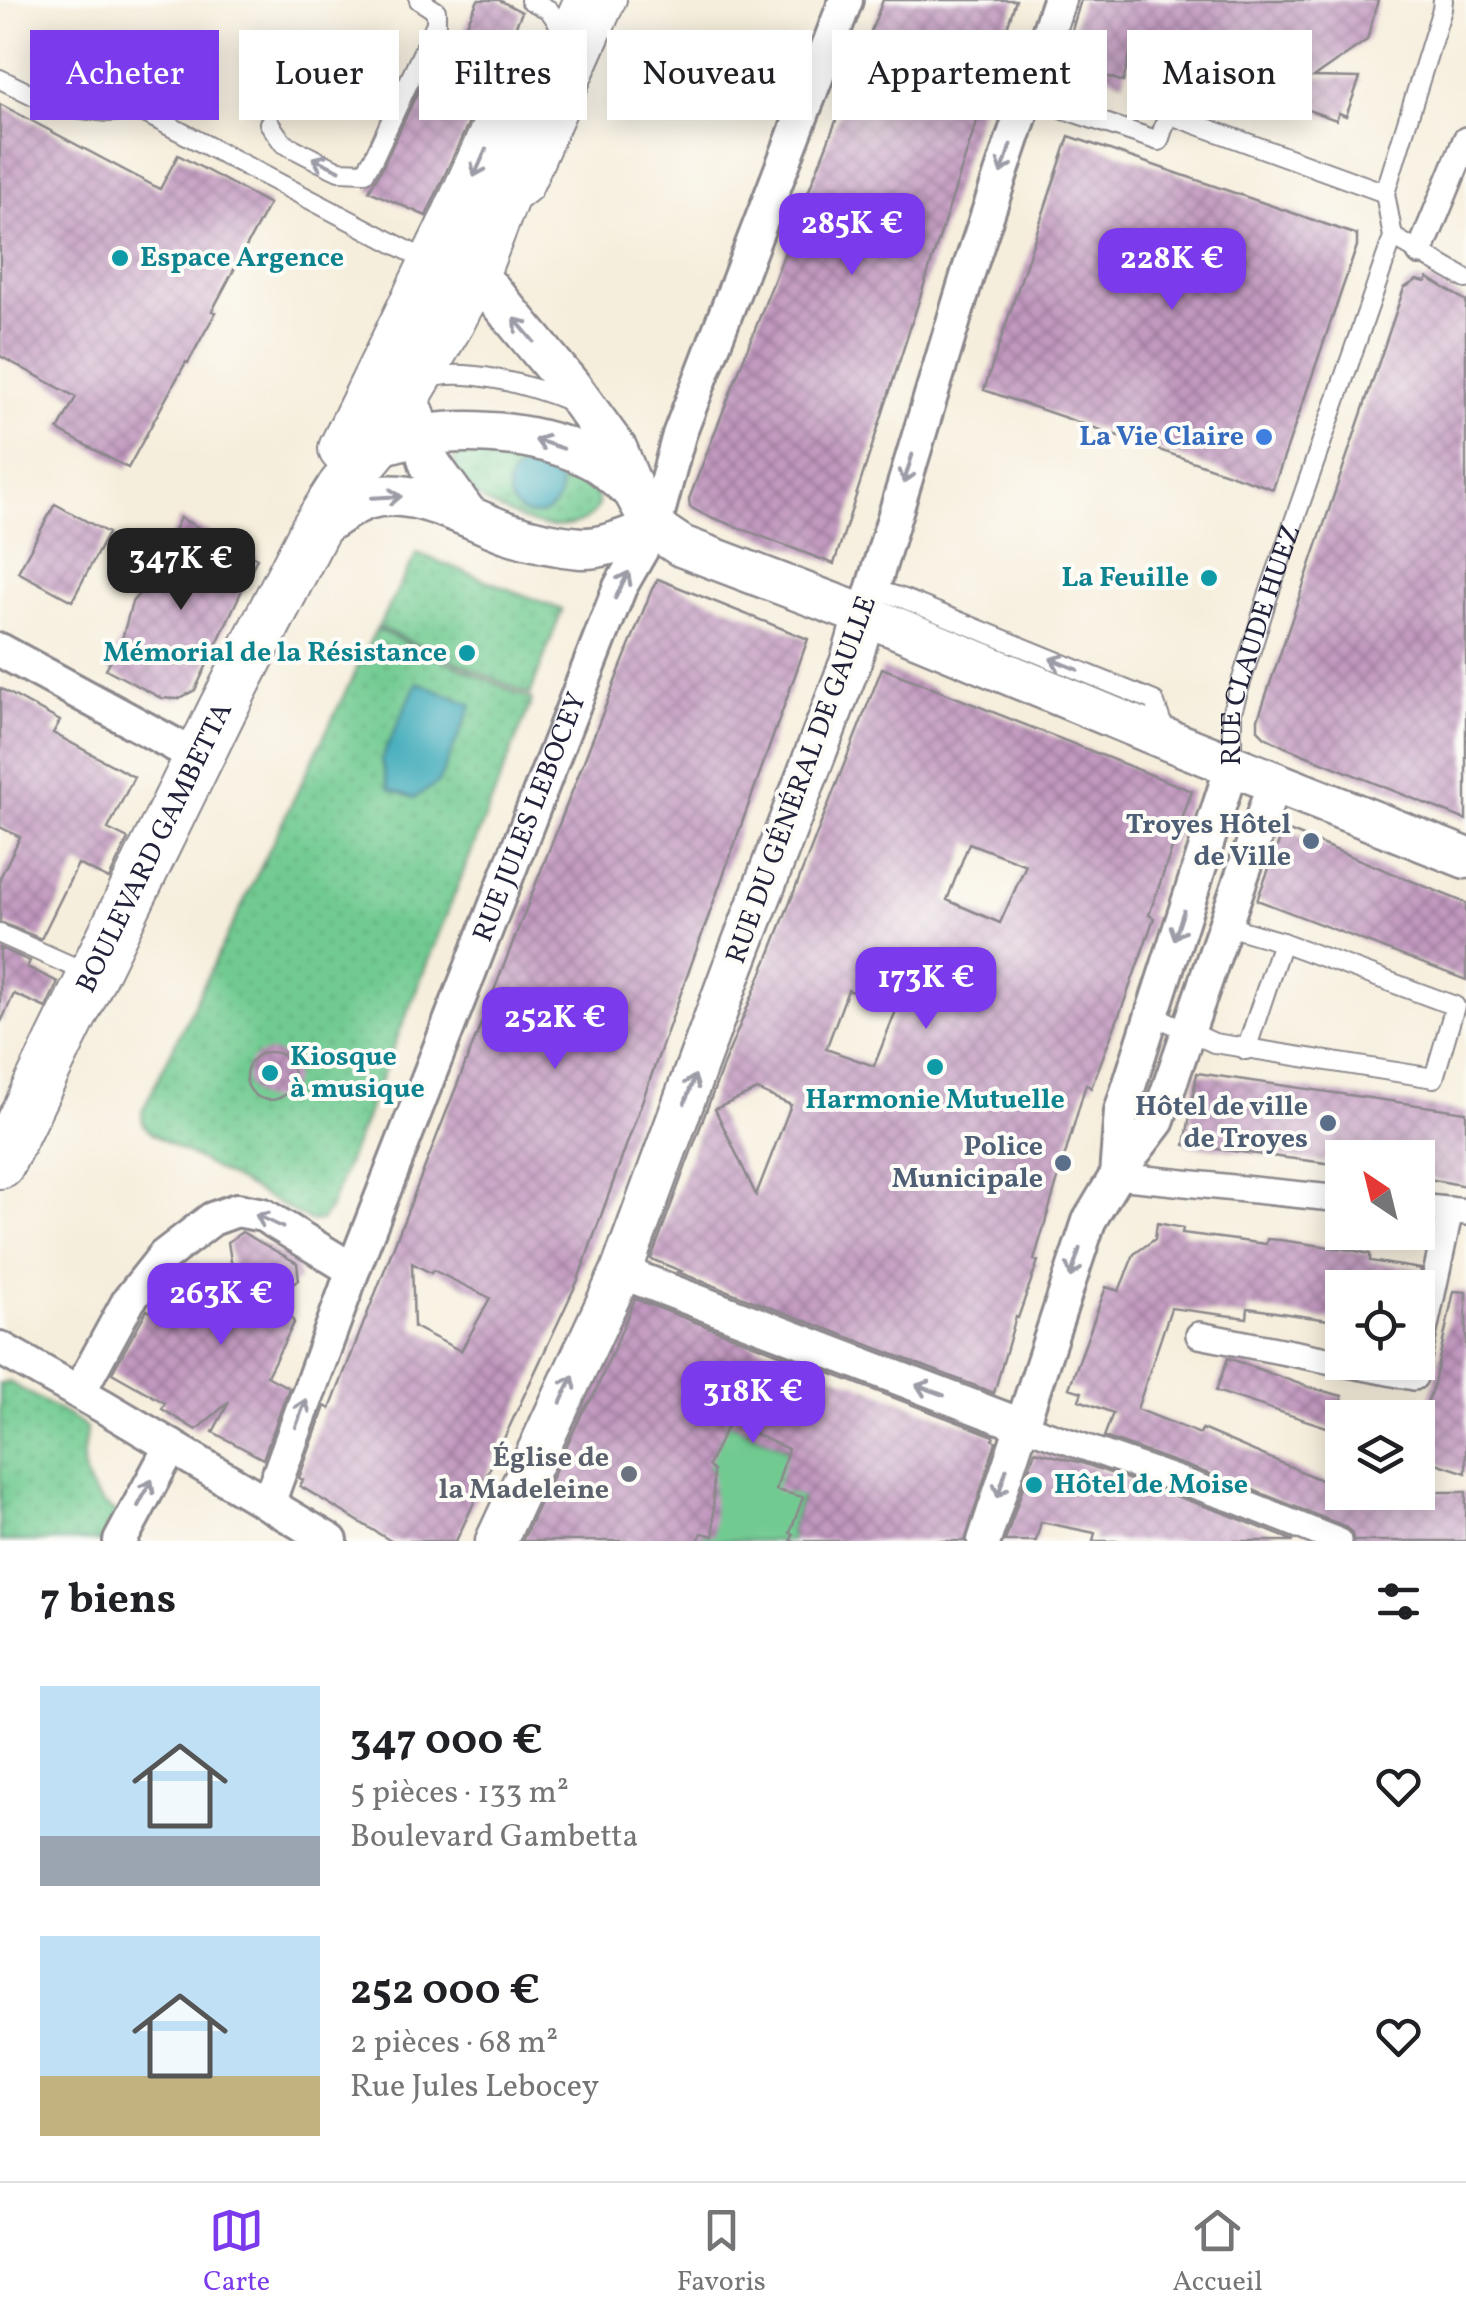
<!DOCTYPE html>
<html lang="fr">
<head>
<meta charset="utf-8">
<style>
	:root { --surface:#fff; --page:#f6f6f6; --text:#202124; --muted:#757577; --line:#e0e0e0; --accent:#7c3aed }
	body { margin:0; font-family:Vollkorn,serif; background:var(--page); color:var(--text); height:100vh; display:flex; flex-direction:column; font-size:38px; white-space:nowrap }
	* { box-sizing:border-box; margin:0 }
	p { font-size:32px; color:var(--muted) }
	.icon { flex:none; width:55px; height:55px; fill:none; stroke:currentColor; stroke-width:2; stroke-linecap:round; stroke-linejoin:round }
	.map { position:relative; height:1541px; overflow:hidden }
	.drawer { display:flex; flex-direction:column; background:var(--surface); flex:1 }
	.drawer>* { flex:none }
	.banner { position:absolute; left:30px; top:30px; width:1408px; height:90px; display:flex; gap:20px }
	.needle { width:65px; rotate:325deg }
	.tools { position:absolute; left:1325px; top:1140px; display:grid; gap:20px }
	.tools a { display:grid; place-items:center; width:110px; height:110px; border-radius:0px; background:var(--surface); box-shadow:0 5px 25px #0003; font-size:50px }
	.price { position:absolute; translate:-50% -85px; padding:0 22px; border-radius:20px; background:var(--accent); color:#fff; font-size:32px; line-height:65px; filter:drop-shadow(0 2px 5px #0008) }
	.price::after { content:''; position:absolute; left:50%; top:60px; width:30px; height:22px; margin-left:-15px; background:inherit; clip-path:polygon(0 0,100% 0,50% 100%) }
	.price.active { background:#222; color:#fff }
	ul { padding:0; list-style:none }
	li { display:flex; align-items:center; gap:30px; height:250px; padding:0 40px }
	li span { display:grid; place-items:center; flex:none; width:280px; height:200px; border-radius:0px; color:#555 }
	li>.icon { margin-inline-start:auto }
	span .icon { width:120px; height:120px; fill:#fffc; stroke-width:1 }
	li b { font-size:42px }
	h2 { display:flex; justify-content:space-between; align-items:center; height:120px; padding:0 40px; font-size:42px }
	.chip { padding:0 35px; border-radius:0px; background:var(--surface); box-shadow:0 5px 25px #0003; font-size:35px; line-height:90px }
	.chip.active { background:var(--accent); color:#fff }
	.tab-bar { display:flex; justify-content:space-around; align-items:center; height:140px; border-top:2px solid var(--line); background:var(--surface); font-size:28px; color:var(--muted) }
	.tab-bar a { display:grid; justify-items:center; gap:5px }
	.tab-bar .active { color:var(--accent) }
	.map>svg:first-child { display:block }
	.grass { fill:url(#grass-dots); stroke:#4a7666; stroke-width:2.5; fill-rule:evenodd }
	.garden { fill:#71cb91; stroke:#4a7666; stroke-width:2.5 }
	.water { fill:#3caaba; stroke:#2f667a; stroke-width:2.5 }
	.building { fill:url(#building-cross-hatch); fill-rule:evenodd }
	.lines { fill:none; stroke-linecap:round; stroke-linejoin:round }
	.service-casing { stroke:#8c888c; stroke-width:22 }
	.pedestrian-casing { stroke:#8c888c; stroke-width:30 }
	.minor-casing { stroke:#8c888c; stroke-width:38 }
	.tertiary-casing { stroke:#8c888c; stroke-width:45 }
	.secondary-casing { stroke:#8c888c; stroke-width:52 }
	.service { stroke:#fff; stroke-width:18 }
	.pedestrian { stroke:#fff; stroke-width:25 }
	.minor { stroke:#fff; stroke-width:32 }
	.tertiary { stroke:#fff; stroke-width:40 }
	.secondary { stroke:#fff; stroke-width:48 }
	.oneway { stroke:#9c9ca7 }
	.culture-dot { fill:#0f9aa8; stroke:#fdfcf7; stroke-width:4 }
	.shop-dot { fill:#3f7fe0; stroke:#fdfcf7; stroke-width:4 }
	.service-dot { fill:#5c6f8a; stroke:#fdfcf7; stroke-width:4 }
	.worship-dot { fill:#6b7280; stroke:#fdfcf7; stroke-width:4 }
	.labels { text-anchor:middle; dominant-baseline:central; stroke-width:8; stroke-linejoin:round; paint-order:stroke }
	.culture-label { font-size:28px; font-weight:bold; fill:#0d838f; stroke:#fdfcf7; text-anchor:start }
	.shop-label { font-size:28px; font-weight:bold; fill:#366cbe; stroke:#fdfcf7; text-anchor:end }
	.street-label { font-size:28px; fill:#22223b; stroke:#fdfcf7 }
	.service-label { font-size:28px; font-weight:bold; fill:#4e5e75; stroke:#fdfcf7; text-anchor:end }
	.worship-label { font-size:28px; font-weight:bold; fill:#5b616d; stroke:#fdfcf7; text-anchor:end }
</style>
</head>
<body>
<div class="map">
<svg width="1466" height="1541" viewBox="0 0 1466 1541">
	<defs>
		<pattern id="grass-dots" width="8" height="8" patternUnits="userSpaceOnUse" patternTransform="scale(2.5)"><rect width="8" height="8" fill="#71cb91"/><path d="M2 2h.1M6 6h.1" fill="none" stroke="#62ae7e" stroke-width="1.8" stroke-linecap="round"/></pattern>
		<pattern id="building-cross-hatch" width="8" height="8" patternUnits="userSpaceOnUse" patternTransform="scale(2.5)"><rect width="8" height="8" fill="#c299c0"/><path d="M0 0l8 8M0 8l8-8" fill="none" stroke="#9d7c9d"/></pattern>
	</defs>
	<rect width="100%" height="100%" fill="#fdfcf7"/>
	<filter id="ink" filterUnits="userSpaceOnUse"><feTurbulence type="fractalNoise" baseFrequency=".01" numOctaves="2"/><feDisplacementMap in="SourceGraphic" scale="20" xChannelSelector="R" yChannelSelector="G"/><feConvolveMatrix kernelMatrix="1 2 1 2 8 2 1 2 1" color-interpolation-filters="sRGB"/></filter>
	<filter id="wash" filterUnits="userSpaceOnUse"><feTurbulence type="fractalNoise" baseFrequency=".0048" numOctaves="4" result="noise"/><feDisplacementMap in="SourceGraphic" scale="40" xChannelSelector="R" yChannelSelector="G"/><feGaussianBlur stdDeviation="2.25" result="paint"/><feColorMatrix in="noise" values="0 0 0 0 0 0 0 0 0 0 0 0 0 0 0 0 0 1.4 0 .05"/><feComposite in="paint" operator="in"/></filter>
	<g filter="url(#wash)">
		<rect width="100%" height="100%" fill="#f6eedc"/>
		<path class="grass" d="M472,445c21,4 76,10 91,19 11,6 30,20 34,31 8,23 -25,32 -42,32 -21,0 -39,-10 -58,-19 -20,-9 -42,-25 -43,-49l7,-7zM530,462c48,3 34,66 -10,50l-11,-15z
			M417,553l145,57 -32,85 -152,-68z
			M376,629l156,71 -203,509 -8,12h-11l-158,-87 -9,-10 -1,-12z
			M9,1382l72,41 5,5c0,8 -2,16 -3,24 -2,27 11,47 33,61l-14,28h-102v-157z"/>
		<path class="garden" d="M598,1384l131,38 59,28 14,46 -12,37 3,1 -2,7h-93l4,-8 6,2 2,-5 -125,-118z"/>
		<path class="water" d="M508 489a26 26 0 1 1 52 0a26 26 0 1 1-52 0Z
			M417,682l55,23 -34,78 -24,15 -25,-9 -8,-29z"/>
		<g id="blocks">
			<path class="building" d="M478,0h21l23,12 -24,53 -7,9 -65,142 -57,-25 15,-27 39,-84 15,7z
				M883,0h133l-182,564 -131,-50 -13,-7 -1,-8z
				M1081,0h297l-11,40 -53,37 46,1 -14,38 -7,-3 -3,7 -204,-73 -9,35 -60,-22z
				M0,104l160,85 18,-34 91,49 -57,107 4,1 -14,25 -14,26 -2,-1 -58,106 -70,-38 18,-33 -76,-41z
				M1069,136l288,99v11l-84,243 -289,-99z
				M1428,278l38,23v519l-181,-73 -20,-10 -7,-7v-11l146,-431 13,-8 9,2z
				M55,504l53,29 -36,68 -54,-29z
				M180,518l77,40 -62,132 -17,9 -17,-1 -55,-29 16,-30 10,-37 17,-20z
				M658,579l150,60 -230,641 -122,261h-65l-91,-55 3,-6 -4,-2 26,-72 5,3 290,-740 32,-80zM412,1263l19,10 2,-3 57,28 -29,53 -47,-24z
				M882,668l310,123 -43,124 5,3 -28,79 -35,91 -5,-4 -52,176 4,1 -20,57 -2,-1 -22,76 -316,-121 3,-1 -30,-12 73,-196 44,-105zM969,843l57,22 -26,58 -53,-23zM848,990l49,18 -23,58 -48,-17zM757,1090l34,15 -35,90 -41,-86z
				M0,688l60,33 -7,12 81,44 -26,52 20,10 -19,40 -31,-15 -37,75 -41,-17v-44l20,-41 -20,-10z
				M1284,829l182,74v77l-209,-80z
				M0,948l30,13 -3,6 31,15 -12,26 -32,-14 -14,30z
				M246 1076a24 24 0 1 1 48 0a24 24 0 1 1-48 0Z
				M1197,1073l269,39v74l-48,-9v-19h-76v7l-157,-20z
				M1157,1223l26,5 -1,5 84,11 1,-5 13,1 71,10 19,4v7l51,8 -4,19h-75v34l-94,-14 -1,10 -76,-10 -34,101 63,25 2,-5 140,60v3h124v49h-112l-3,-9 -7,-6 -106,-42 -134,-47 9,-24 -34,-13 3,-8 -13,-4 37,-101 13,4 15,-37 21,-15z
				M242,1232l55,31 2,17 -19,12 14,31 -27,53 22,12 -26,71 -50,-27 16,-30 -33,28 -34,-21 3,-6 -53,-30 35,-63 24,13 25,-47 36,-9 -4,-25z
				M1454,1291l12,1v181l-48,-16v-40l4,1 12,-35z
				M635,1299l359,137 -1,4 3,1 -31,100h-174l2,-7 -3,-1 13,-36 -27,-7 12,-41 -59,-27 -21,44 5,5 1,65 -12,-3 -4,8h-176l61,-130 11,-16z
				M1228,1358l80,29 34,9v36l-126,-41z
				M1035,1451l47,12 145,51 67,27h-201l2,-8 -54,-11 -5,19h-31z"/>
		</g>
	</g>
	<g filter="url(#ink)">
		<use href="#blocks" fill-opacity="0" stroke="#8c888c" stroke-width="2.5"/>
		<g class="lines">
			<g class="service-casing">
				<g id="service">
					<path d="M530,0l19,10 19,27"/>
					<path d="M0,79l55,27 53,6 31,-2 281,147 11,4"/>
					<path d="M1027,97l132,44 9,-27 217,79"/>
					<path d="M269,123l14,20 35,18 21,10 26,1 8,-13 63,-136v-12l-17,-11"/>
					<path d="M522,199l10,-8 85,-191"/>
					<path d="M1393,237l73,42"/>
					<path d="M425,380c36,-15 108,6 144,21"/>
					<path d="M873,589l29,9 252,103 12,34"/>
					<path id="s1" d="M1232,766v-55l35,-112 126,-362 -8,-44 57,-184 1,-9"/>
					<path d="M0,934l92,41"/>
					<path d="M1151,1014l63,29 220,35 21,-72 -173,-64 -58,-17"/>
					<path d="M1246,1050l36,-108"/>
				</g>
			</g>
			<g class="pedestrian-casing">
				<path id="pedestrian" d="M1420,252l46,-112
					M1116,1176l226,23
					M1418,1207l48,5
					M1199,1335l215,42 36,-167
					M1021,1425l212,74 105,42"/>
			</g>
			<g class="minor-casing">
				<g id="minor">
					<path d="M864,617l105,-347 90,-270"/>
					<path d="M0,650l199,108"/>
					<path d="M1116,1176l5,-65 111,-345"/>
					<path d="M621,1272l400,153"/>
					<path d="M0,1348l103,58 228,135"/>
					<path d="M79,1392l50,-92 35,-44 48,-37 25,-9 26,5 90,55"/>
					<path id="s2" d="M268,1504l85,-234 267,-683 34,-59 25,-93 167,-435"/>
					<path d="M120,1541l51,-95"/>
					<path d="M984,1541l105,-320 27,-45 41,-54 117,-339"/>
				</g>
			</g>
			<g class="tertiary-casing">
				<path id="tertiary" d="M474,275l17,16 80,96 46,63 16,40 21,38 27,18 211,80 276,114 298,118
					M414,413l16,51 37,51
					M360,453c66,-30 171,-28 236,8 13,8 25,20 37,29
					M314,530c17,-10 34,-25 53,-31 45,-14 98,18 139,33 24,8 49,14 75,16 24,1 51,-12 73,-20
					M496,1541l125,-269 110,-299 120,-312 13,-44"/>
			</g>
			<g class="secondary-casing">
				<g id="secondary">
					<path d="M343,449l110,-226 63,-138"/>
					<path id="s3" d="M0,1164l223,-456 91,-177 28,-44 35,-42 73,-123 24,-47 47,-121 68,-154"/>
				</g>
			</g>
			<use href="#service" class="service"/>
			<use href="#pedestrian" class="pedestrian"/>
			<use href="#minor" class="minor"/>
			<use href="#tertiary" class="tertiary"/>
			<use href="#secondary" class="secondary"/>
		</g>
		<defs><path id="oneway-shaft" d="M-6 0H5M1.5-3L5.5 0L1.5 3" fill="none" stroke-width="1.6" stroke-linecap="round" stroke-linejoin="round" transform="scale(2.5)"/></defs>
		<g class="oneway">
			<use href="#oneway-shaft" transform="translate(1006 159) rotate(108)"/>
			<use href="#oneway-shaft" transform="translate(480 163) rotate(114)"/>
			<use href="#oneway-shaft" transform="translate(326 164) rotate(-155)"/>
			<use href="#oneway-shaft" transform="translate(524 330) rotate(-130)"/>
			<use href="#oneway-shaft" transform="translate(549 444) rotate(-162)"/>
			<use href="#oneway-shaft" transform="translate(908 469) rotate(107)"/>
			<use href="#oneway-shaft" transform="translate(387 497) rotate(-3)"/>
			<use href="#oneway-shaft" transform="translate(622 585) rotate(-63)"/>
			<use href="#oneway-shaft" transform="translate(1064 664) rotate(-158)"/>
			<use href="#oneway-shaft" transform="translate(1179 925) rotate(108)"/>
			<use href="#oneway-shaft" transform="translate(690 1089) rotate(-70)"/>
			<use href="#oneway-shaft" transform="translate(269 1221) rotate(-154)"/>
			<use href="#oneway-shaft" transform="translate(1075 1263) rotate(108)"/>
			<use href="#oneway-shaft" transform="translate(567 1389) rotate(-65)"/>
			<use href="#oneway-shaft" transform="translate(930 1390) rotate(-159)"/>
			<use href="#oneway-shaft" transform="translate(301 1413) rotate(-70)"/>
			<use href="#oneway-shaft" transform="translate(1002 1483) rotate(108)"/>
			<use href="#oneway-shaft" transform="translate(145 1493) rotate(-62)"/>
		</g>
	</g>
	<g class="culture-dot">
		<circle cx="120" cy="258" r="10"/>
		<circle cx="1209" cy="578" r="10"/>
		<circle cx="467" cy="653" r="10"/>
		<circle cx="935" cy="1067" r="10"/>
		<circle cx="270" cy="1073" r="10"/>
		<circle cx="1034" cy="1485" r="10"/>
	</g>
	<circle class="shop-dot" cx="1264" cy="437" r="10"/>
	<g class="service-dot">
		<circle cx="1311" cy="841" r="10"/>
		<circle cx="1328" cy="1123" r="10"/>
		<circle cx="1063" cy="1163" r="10"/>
	</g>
	<circle class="worship-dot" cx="629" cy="1474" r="10"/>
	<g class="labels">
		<g class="culture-label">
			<text x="140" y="258">Espace Argence</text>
			<text x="1189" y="578" text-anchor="end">La Feuille</text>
			<text x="447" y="653" text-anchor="end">Mémorial de la Résistance</text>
			<text x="290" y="1057">Kiosque<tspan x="290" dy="32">à musique</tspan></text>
			<text x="935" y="1100" text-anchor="middle">Harmonie Mutuelle</text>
			<text x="1054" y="1485">Hôtel de Moise</text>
		</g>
		<g class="shop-label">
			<text x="1244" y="437">La Vie Claire</text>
		</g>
		<g class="street-label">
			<text stroke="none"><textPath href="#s1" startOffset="125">RUE CLAUDE HUEZ</textPath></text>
			<text transform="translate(802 780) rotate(-70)">RUE DU GÉNÉRAL DE GAULLE</text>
			<text stroke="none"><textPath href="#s2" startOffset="735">RUE JULES LEBOCEY</textPath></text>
			<text stroke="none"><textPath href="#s3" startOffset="352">BOULEVARD GAMBETTA</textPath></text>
		</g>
		<g class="service-label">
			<text x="1291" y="825">Troyes Hôtel<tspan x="1291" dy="32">de Ville</tspan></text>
			<text x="1308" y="1107">Hôtel de ville<tspan x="1308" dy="32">de Troyes</tspan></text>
			<text x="1043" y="1147">Police<tspan x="1043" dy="32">Municipale</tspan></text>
		</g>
		<g class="worship-label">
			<text x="609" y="1458">Église de<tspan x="609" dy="32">la Madeleine</tspan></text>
		</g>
	</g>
</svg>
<div class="tools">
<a><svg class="needle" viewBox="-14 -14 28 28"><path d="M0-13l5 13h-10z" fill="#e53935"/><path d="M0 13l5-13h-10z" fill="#757577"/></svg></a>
<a><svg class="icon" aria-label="locate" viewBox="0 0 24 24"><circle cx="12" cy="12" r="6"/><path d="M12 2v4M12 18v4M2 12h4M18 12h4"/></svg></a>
<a><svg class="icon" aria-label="layers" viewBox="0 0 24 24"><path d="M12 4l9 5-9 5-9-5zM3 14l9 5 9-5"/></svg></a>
</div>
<b class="price" style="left:852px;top:278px">285K €</b>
<b class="price" style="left:1172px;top:313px">228K €</b>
<b class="price active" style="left:181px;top:613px">347K €</b>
<b class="price" style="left:926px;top:1032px">173K €</b>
<b class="price" style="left:555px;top:1072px">252K €</b>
<b class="price" style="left:221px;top:1348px">263K €</b>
<b class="price" style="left:753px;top:1446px">318K €</b>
<div class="banner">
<a class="chip active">Acheter</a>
<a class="chip">Louer</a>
<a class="chip">Filtres</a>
<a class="chip">Nouveau</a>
<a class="chip">Appartement</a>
<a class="chip">Maison</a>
</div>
</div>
<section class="drawer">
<h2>7 biens<svg class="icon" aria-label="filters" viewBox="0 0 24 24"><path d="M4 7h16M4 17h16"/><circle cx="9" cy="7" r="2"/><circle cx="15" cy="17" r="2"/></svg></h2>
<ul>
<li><span style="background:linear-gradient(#bfe0f5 75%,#9aa5b1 0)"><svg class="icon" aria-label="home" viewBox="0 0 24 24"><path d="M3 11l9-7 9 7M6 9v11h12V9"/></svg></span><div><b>347 000 €</b><p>5 pièces · 133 m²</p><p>Boulevard Gambetta</p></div><svg class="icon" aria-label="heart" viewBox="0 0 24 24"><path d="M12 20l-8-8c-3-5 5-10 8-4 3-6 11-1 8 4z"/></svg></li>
<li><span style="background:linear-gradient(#bfe0f5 70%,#c2b280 0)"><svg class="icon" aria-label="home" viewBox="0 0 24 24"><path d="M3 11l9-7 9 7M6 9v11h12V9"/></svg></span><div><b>252 000 €</b><p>2 pièces · 68 m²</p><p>Rue Jules Lebocey</p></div><svg class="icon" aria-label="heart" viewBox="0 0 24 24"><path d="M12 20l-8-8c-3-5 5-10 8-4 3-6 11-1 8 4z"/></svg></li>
</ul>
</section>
<nav class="tab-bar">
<a class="active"><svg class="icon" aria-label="map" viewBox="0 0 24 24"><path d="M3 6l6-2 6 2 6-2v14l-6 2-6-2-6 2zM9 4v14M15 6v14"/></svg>Carte</a>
<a><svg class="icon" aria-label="saved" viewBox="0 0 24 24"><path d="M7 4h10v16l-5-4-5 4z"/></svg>Favoris</a>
<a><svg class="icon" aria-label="home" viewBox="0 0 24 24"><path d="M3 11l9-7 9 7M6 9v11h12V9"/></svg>Accueil</a>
</nav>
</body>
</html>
